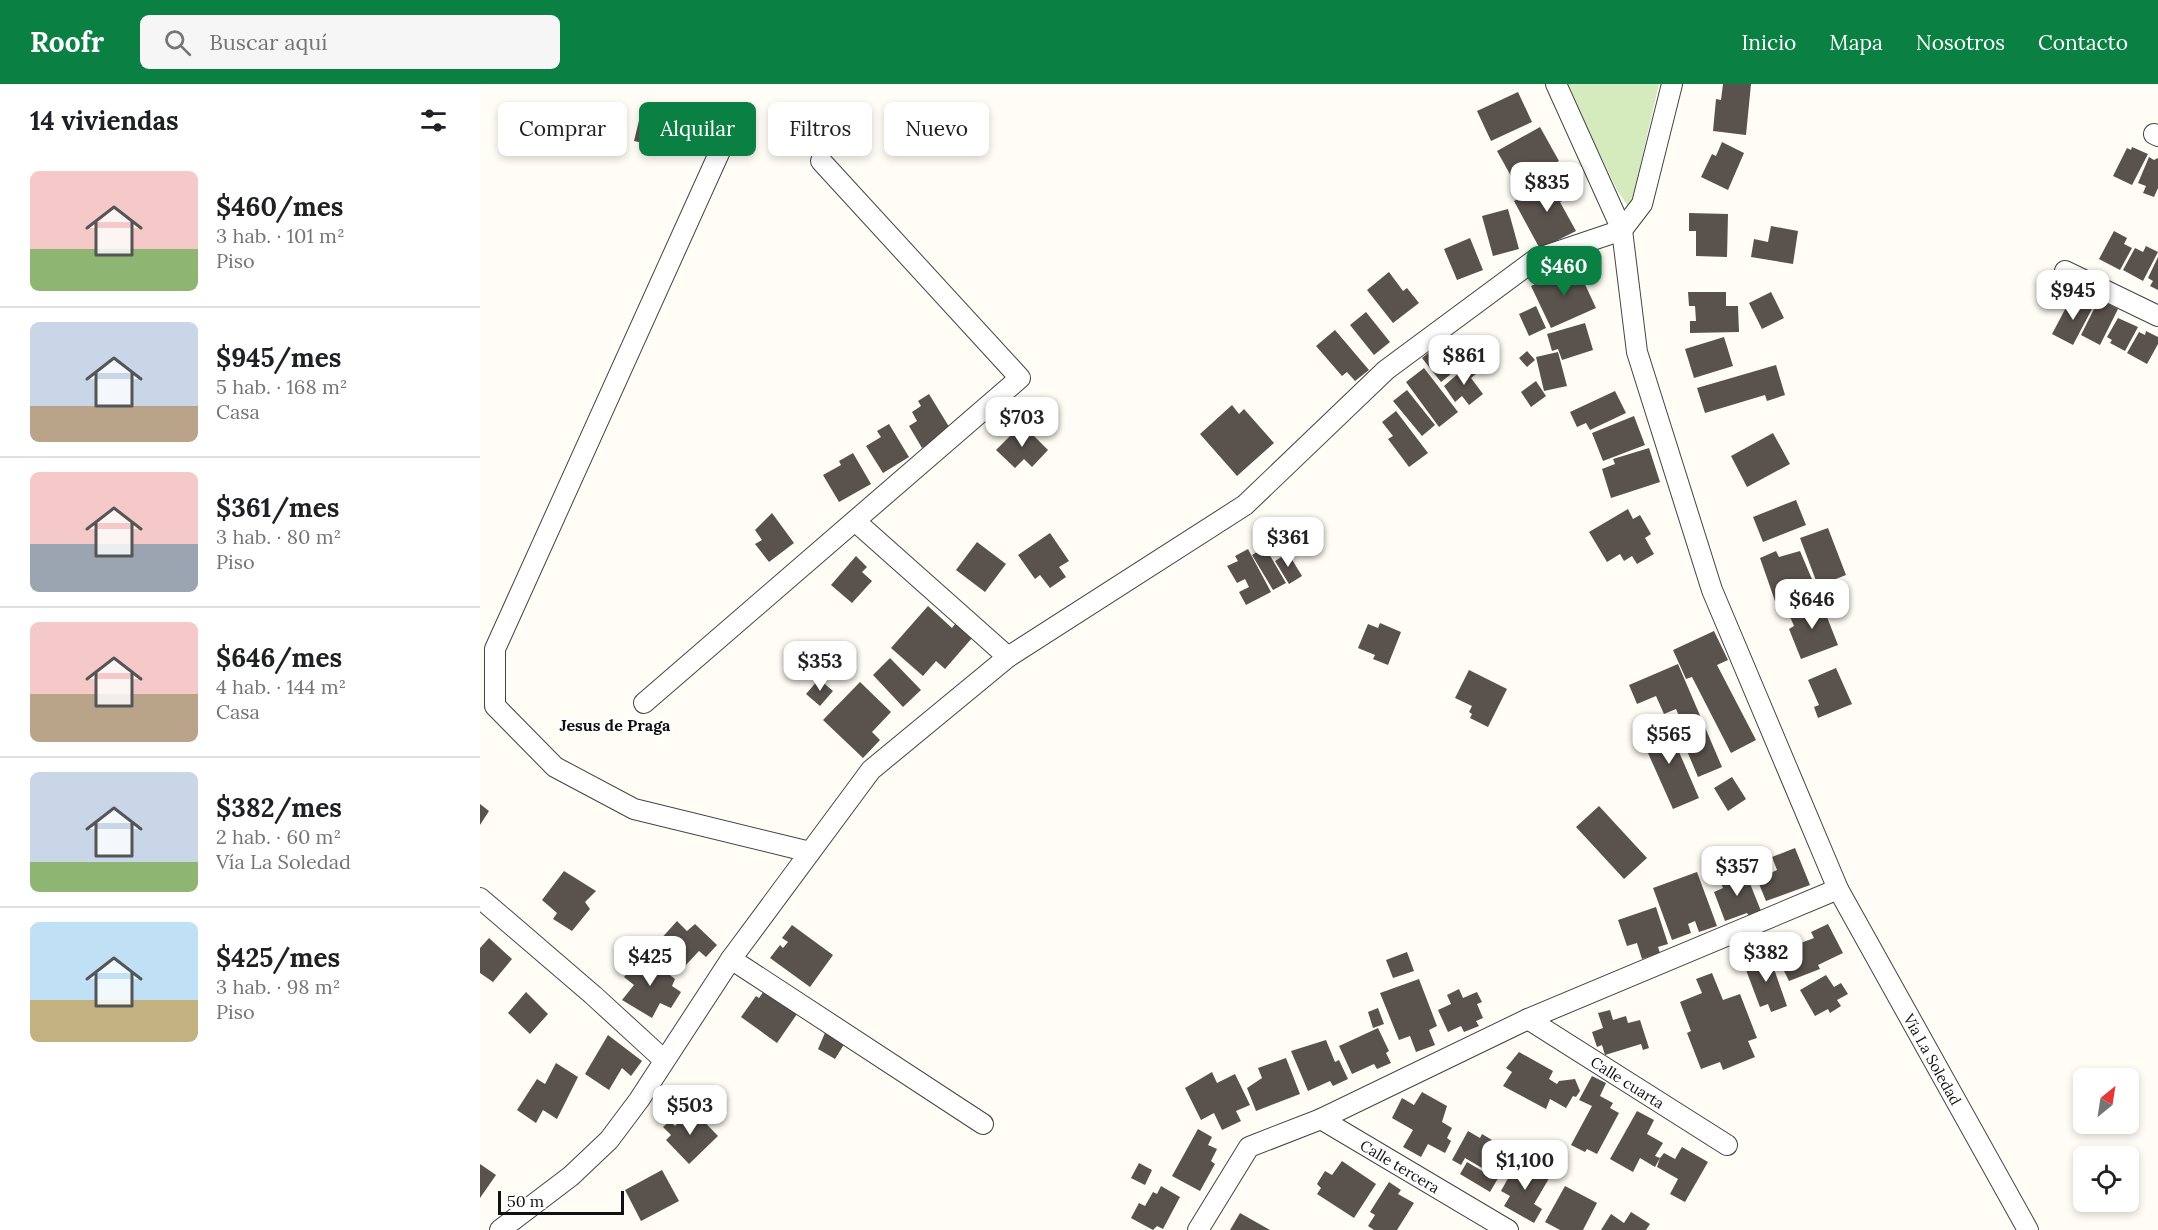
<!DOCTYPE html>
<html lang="es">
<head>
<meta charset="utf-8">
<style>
	:root { --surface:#fff; --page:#f6f6f6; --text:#202124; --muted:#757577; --line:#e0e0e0; --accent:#0b8043 }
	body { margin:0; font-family:Lora,serif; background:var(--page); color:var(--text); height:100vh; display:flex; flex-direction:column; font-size:22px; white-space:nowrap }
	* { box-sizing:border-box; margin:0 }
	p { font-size:20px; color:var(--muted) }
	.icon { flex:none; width:33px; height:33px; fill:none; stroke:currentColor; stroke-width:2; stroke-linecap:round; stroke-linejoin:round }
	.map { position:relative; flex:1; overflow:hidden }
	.sheet { display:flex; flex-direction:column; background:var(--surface); width:480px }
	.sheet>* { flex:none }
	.banner { position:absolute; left:18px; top:18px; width:570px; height:54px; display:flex; gap:12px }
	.needle { width:39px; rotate:30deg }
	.buttons { position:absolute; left:1593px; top:984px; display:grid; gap:12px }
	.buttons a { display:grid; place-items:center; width:66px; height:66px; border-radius:9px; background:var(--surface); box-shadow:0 3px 9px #0003; font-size:30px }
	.scale { position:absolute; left:18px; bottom:15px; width:126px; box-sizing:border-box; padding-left:6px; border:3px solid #111; border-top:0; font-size:16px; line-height:21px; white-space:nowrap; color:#111; -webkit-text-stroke:4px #fff; paint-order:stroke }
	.price { position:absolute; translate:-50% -51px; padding:0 14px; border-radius:12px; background:#fff; color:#222; font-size:20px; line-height:39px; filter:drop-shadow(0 2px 3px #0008) }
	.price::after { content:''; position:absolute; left:50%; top:36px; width:18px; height:14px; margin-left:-9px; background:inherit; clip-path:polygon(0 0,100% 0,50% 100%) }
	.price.on { background:var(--accent); color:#fff }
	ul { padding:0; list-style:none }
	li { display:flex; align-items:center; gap:18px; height:150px; padding:0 30px }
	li+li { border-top:2px solid var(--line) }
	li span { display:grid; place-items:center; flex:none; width:168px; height:120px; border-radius:9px; color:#555 }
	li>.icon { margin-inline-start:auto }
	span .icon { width:72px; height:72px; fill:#fffc; stroke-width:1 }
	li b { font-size:26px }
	h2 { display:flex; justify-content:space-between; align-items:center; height:72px; padding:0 30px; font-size:26px }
	.chip { padding:0 21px; border-radius:9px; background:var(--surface); box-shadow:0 3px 9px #0003; font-size:21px; line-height:54px }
	.chip.on { background:var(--accent); color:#fff }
	header { display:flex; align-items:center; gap:36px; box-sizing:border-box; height:84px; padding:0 30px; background:var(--accent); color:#fff }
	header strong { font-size:28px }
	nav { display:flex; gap:33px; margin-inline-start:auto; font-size:21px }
	.search { width:420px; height:54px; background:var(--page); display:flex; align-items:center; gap:15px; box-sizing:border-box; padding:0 21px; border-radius:9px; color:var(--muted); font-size:22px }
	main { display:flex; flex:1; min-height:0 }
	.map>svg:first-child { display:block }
	.green { fill:#d5ebbd }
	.building { fill:#5a524d }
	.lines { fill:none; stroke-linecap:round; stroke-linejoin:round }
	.minor-casing { stroke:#444; stroke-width:22 }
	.minor { stroke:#fff; stroke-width:20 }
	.labels { text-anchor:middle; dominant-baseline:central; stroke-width:6; stroke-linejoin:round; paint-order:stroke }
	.street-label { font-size:15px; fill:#111; stroke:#fff }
	.neighbourhood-label { font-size:16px; font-weight:bold; fill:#111; stroke:#fff }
</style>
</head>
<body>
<header>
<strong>Roofr</strong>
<div class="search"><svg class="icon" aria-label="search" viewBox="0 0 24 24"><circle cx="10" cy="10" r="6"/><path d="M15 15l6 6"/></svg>Buscar aquí</div>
<nav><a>Inicio</a><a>Mapa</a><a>Nosotros</a><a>Contacto</a></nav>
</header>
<main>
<section class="sheet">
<h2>14 viviendas<svg class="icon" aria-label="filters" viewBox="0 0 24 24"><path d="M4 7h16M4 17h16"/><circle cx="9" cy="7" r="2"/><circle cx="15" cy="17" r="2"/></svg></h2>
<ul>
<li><span style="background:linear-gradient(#f6c9c9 65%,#8fb573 0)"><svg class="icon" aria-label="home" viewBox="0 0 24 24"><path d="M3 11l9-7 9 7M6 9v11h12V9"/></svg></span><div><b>$460/mes</b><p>3 hab. · 101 m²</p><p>Piso</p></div></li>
<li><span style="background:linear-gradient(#c9d6e8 70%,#b9a48a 0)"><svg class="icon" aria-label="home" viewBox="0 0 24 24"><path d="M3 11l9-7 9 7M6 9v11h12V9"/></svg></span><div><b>$945/mes</b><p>5 hab. · 168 m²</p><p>Casa</p></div></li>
<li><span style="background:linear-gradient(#f6c9c9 60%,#9aa5b1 0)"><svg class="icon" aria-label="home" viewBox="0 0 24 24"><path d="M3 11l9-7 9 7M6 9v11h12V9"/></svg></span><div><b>$361/mes</b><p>3 hab. · 80 m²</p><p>Piso</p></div></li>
<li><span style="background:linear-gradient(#f6c9c9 60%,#b9a48a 0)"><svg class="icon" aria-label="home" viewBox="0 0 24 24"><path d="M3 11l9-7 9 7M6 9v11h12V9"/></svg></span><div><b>$646/mes</b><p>4 hab. · 144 m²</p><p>Casa</p></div></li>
<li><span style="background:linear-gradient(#c9d6e8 75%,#8fb573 0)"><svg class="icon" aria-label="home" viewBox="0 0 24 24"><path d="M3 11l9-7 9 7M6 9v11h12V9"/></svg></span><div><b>$382/mes</b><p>2 hab. · 60 m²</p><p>Vía La Soledad</p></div></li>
<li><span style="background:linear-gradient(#bfe0f5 65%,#c2b280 0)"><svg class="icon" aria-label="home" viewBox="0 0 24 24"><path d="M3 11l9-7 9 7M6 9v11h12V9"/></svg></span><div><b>$425/mes</b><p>3 hab. · 98 m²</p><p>Piso</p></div></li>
</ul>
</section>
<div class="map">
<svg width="1678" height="1146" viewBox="0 0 1678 1146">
	<rect width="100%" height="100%" fill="#fffdf5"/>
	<path class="green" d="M1086,0h93l-29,125 -13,-19z"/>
	<path class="building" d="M1243,0h28l-5,51 -33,-4 3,-32 5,1z
		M1038,8l14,30 -41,19 -14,-30z
		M162,24l35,9 -8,32 -35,-8z
		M1060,43l19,34 -43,24 -19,-34z
		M1242,58l22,11 -16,37 -27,-13 11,-23 4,2z
		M1652,63l16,7 -16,31 -19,-9 14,-28 4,2z
		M1669,73l5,3 4,-2v30l-4,9 -11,-4 3,-7 -8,-3z
		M1080,93l11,20 -11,5 16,29 -36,18 -26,-48z
		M1028,125l11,40 -26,7 -11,-40z
		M1209,129l39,1 -1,43 -31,-1v-25h-7z
		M1291,142l27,5 -5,33 -42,-7 3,-18 14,3z
		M1634,147l13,7 -3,6 8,4 -12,22 -21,-11z
		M990,154l13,32 -26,10 -13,-31z
		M1666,162l12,6 -15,29 -20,-11 12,-22 8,4z
		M1678,173v33l-8,-4 3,-5 -5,-3z
		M1096,181l20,43 -45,20 -20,-42z
		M909,188l14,19 4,-3 12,15 -26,20 -26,-33z
		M1208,208h38v14h12l1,26 -49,1v-12h6l-1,-15h-6z
		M1291,208l13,26 -22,11 -13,-26z
		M1597,214l16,9 -20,38 -21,-11 18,-34 5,3z
		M1619,215l19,10 -18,36 -19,-10z
		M1056,222l10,22 -17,8 -10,-22z
		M886,228l24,30 -16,13 -24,-30z
		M1638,234l20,9 -13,24 -15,-8 2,-3 -5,-3z
		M1105,239l8,27 -31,10 -4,-11 -6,2 -5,-17z
		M855,246l34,40 -14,11 -8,-9 -5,4 -26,-30z
		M1666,247l12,6v7l-11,20 -20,-11 12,-21 6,3z
		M1244,253l9,29 -39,12 -9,-29z
		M974,255l16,20 -29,23 -19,-24 15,-12 3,4z
		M1047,267l8,9 -8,7 -8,-9z
		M1078,268l9,34 -23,5 -8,-34z
		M989,280l8,9 -6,5 12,16 -14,11 -7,-9 -7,6 -11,-16z
		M1296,281l9,30 -18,6 -2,-6 -60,18 -8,-25z
		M944,284l34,44 -19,15 -33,-45z
		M1056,297l10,15 -15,11 -10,-15z
		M927,306l28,35 -13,11 -29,-35z
		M1135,307l11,22 -36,17 -4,-7 -9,4 -7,-15z
		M449,310l22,36 -29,18 -13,-22 8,-5 -5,-9 9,-6 -3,-5z
		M752,321l7,9 5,-5 30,34 -37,33 -37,-42z
		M916,327l32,42 -19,14 -21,-28 5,-3 -11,-14z
		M1154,332l11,29 -42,16 -11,-28z
		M409,340l20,33 -26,16 -17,-27 15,-9 -4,-6z
		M542,340l26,26 -16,17 -8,-8 -9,9 -19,-18z
		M1293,349l17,31 -43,23 -16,-31z
		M1169,364l11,34 -49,16 -9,-29 13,-5 -2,-5z
		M373,369l18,31 -32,18 -16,-27 18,-10 -2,-4z
		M1316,416l10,25 -43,17 -10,-25z
		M1148,425l5,10 7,-4 11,19 -6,4 9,16 -17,10 -5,-8 -8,5 -4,-7 -13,8 -18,-30z
		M292,429l22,30 -25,19 -14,-18 7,-4 -7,-10z
		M1348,444l18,47 -28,11 -18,-48z
		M570,449l19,28 -10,6 7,10 -16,11 -10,-13 -5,4 -17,-24z
		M497,458l29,22 -21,28 -29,-22z
		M785,463l21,36 -13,7 -21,-35z
		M768,465l23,43 -25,13 -7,-13 10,-5 -4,-8 -8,4 -10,-17 11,-5 -3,-5z
		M1296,467l3,6 21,-6 14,33 -39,17 -15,-43z
		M808,469l14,23 -13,8 -14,-23z
		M376,472l11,11 -5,5 10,9 -20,22 -21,-18z
		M1341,518l17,43 -37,14 -12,-30 5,-3 -6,-14z
		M448,522l24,22 4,-5 16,15 -27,31 -9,-8 -13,15 -32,-28z
		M900,539l21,9 -13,33 -15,-6 2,-4 -17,-7 10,-24 10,4z
		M1234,547l14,29 -11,5 39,75 -25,13 -39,-76 -6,2 -13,-29z
		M410,574l31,32 -18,17 -30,-32z
		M1198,580l44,103 -24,10 -22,-52 6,-2 -6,-14 -12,5 -8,-18 -19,8 -8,-19z
		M1356,584l16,36 -34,14 -4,-11 5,-2 -11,-25z
		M989,586l38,19 -19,38 -18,-9 2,-4 -3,-2 3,-6 -17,-8z
		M339,595l14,12 -13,15 -14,-12z
		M380,598l31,30 -19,20 8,8 -17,18 -40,-38z
		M1186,638l33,76 -26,11 -34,-76z
		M1252,693l14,22 -18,12 -14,-23z
		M0,720l9,7 -9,14z
		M1119,722l48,52 -23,21 -48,-52z
		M1315,764l15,37 -44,16 -9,-22 20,-9 -5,-13z
		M84,787l32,20 -11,11 5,7 -18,22 -19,-12 4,-6 -15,-13z
		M1265,787l16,40 -12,5 -2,-3 -22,8 -11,-29 9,-4 -3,-7z
		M1217,788l20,54 -18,6 -4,-11 -7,3 3,9 -19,7 -19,-52z
		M1176,823l12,37 -10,3 2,6 -18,6 -5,-16 -10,3 -9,-26z
		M197,837l10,10 8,-7 22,21 -11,12 -7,-6 -14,15 -26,-25z
		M1348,840l15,29 -25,12 2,4 -31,12 -12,-24 11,-6 -1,-3 27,-10 -3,-6z
		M312,841l41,30 -23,32 -40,-29 10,-13 3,3 5,-6 -6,-4z
		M9,854l23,21 -19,23 -13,-9v-25z
		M927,868l7,19 -21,7 -7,-18z
		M1288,868l19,54 -16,6 -3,-8 -8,3 -14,-37 10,-4 -3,-8z
		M163,870l32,25 -3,7 9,6 -10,16 -11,-5 -8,15 -30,-18 12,-15 -10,-8z
		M1232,889l11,27 17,-6 17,44 -9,3 7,16 -32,13 -3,-8 -19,7 -14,-36 4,-2 -11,-29 22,-9 -6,-14z
		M1346,891l8,12 7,-4 7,11 -11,6 4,6 -11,7 -2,-4 -13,7 -15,-26z
		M939,895l18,47 -8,4 6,15 -19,7 -6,-16 -11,4 -19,-47z
		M979,905l4,9 14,-6 5,10 -5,2 6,14 -7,3 3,5 -15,6 -3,-6 -13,6 -10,-22 13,-6 -4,-9z
		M284,907l33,23 -20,29 -36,-26 15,-21 3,2z
		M46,908l22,22 -18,20 -22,-21z
		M898,924l6,16 -11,4 -5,-16z
		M1130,926l3,10 13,-4 2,7 12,-3 9,28 -6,2 -2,-6 -36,11 -3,-10 -5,2 -5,-15 11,-4 -5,-15z
		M348,942l20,12 -13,21 -17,-10z
		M898,944l11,23 -3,2 5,10 -14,6 -3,-5 -22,10 -13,-28z
		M128,951l34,26 -11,15 -9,-8 -13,22 -24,-16z
		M846,956l9,22 4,-2 9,19 -15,7 -3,-5 -22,10 -17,-40z
		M1039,968l34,19 -4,8 8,5 2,-3 16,-2 5,12 -4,6 -3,-1 -7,12 -16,-9 -4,10 -43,-23 9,-14 -6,-4z
		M806,974l14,36 -44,17 -9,-23 15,-10 -4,-10z
		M76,979l22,14 -21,42 -14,-9 -7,13 -19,-13 20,-31 8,5z
		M732,988l5,11 18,-9 15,31 -14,6 5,10 -19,9 -8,-17 -13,7 -16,-32z
		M1112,992l14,7 -6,13 13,7 -3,5 9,5 -22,41 -10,-5 -2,3 -14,-7 21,-39 -13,-6z
		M942,1008l25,14 -5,16 10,6 -5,10 4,3 -6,12 -17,-9 -7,13 -18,-10 10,-17 -21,-12 10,-20 12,7z
		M212,1025l26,27 -29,28 -23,-24 5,-5 -8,-8 7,-6 5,5z
		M1157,1027l17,9 -7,14 16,9 -8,13 5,2 4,-5 11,6 7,-12 26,15 -23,40 -15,-8 8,-15 -21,-12 3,-9 -5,9 -15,-9 -7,14 -23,-13z
		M718,1045l14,8 -4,8 9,4 -6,12 4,3 -15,27 -28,-15z
		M988,1047l12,7 2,-4 15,9 -15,25 -17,-10 -4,7 -9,-5z
		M1021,1059l13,8 -24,41 -30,-18 7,-12 17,10z
		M862,1077l34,23 -22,34 -37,-24 4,-6 -4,-4 8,-13 7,4z
		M1037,1078l18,10 2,-5 14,8 -17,29 8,5 -8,14 -30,-17 6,-10 -9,-5z
		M659,1079l13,7 -7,15 -14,-7z
		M0,1080l16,11 -16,23z
		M182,1086l17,31 -38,20 -16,-31z
		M909,1098l12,8 -3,4 16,9 -17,27h-23l-6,-4 7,-11 -5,-3z
		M681,1102l19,11 -17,32 -6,-3 -4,4 -22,-12 8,-15 6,3 8,-14 4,2z
		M1085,1102l32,17 -14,27h-23l-15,-8z
		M1151,1128l19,12 -4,6h-45l10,-16 13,9z
		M760,1129l30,17h-40z"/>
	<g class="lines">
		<g class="minor-casing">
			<g id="minor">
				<path id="s1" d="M1076,0l66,146 15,122 75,238 126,299 190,341"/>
				<path d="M222,49l23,7 -230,509v57l60,61 79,42 176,43"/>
				<path d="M1674,50l4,2"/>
				<path d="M1585,187l93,45"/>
				<path d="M375,437l153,136"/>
				<path d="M164,619l376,-325 -199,-217"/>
				<path d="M0,814l113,97 71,65"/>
				<path d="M251,875l252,165"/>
				<path id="s2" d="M1048,935l199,126"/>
				<path id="s3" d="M841,1035l187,111"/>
				<path d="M20,1146l71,-54 38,-36 30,-40 92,-141 140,-189 137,-113 237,-152 141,-135 150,-111 86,-29 20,-26 30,-120"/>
				<path d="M718,1146l51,-83 72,-28 207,-100 310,-130"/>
			</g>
		</g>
		<use href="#minor" class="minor"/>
	</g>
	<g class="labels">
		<g class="street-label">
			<text stroke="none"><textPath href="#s1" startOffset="1052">Vía La Soledad</textPath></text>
			<text stroke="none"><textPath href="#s2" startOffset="118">Calle cuarta</textPath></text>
			<text stroke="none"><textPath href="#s3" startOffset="92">Calle tercera</textPath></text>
		</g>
		<g class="neighbourhood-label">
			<text x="135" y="641">Jesus de Praga</text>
		</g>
	</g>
</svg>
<div class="buttons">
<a><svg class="needle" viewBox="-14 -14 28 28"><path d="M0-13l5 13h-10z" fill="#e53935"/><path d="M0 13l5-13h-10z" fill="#757577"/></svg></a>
<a><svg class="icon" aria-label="locate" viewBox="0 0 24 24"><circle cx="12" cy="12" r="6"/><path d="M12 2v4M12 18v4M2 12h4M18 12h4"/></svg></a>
</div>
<div class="scale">50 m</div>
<b class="price" style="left:1067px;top:129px">$835</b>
<b class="price on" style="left:1084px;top:213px">$460</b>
<b class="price" style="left:1593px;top:237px">$945</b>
<b class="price" style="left:984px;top:302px">$861</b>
<b class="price" style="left:542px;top:364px">$703</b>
<b class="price" style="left:808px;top:484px">$361</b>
<b class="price" style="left:1332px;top:546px">$646</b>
<b class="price" style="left:340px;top:608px">$353</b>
<b class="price" style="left:1189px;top:681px">$565</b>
<b class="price" style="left:1257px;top:813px">$357</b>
<b class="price" style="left:1286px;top:899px">$382</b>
<b class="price" style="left:170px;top:903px">$425</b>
<b class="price" style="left:210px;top:1052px">$503</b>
<b class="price" style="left:1045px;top:1107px">$1,100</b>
<div class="banner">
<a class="chip">Comprar</a>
<a class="chip on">Alquilar</a>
<a class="chip">Filtros</a>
<a class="chip">Nuevo</a>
</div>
</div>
</main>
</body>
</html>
